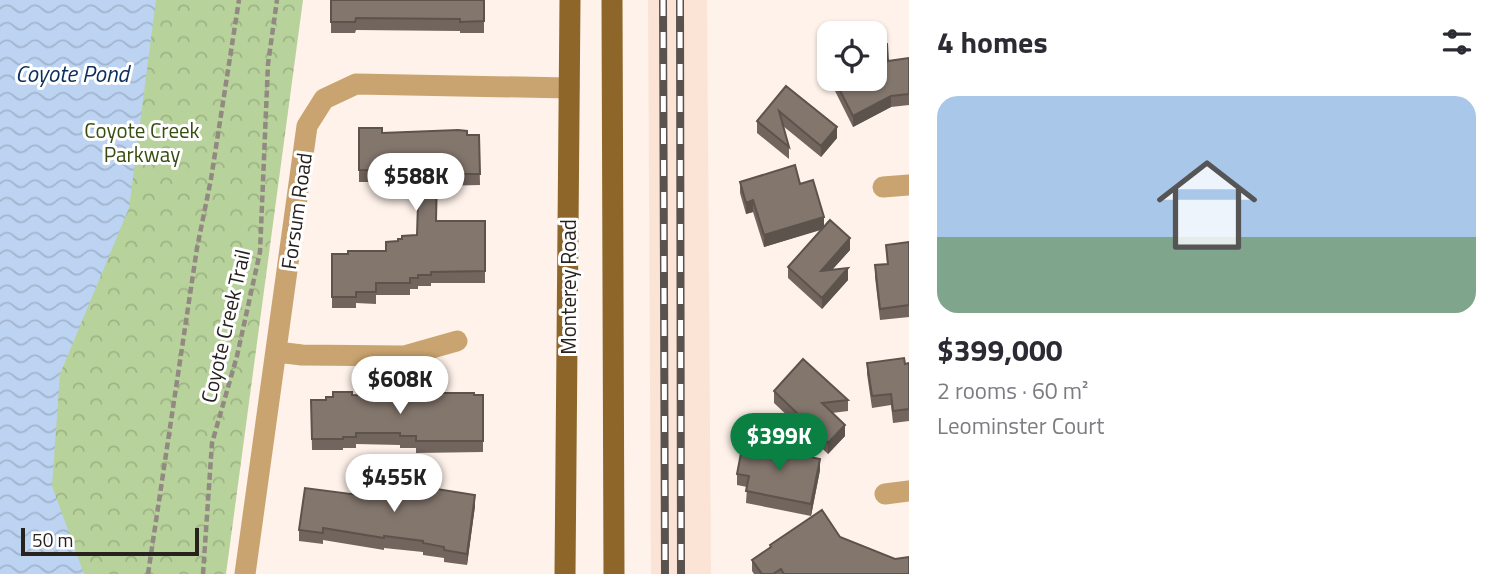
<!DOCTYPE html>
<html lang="en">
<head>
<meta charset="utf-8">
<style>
	:root { --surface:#fff; --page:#f7f7f7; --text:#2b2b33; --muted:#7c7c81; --accent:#0b8043 }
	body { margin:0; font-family:"Titillium Web",sans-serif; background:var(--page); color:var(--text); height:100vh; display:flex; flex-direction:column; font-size:26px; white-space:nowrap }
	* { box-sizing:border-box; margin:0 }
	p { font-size:23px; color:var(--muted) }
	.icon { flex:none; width:38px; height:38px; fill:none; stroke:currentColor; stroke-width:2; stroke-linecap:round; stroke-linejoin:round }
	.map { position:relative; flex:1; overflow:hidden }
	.drawer { display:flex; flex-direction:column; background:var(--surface); width:595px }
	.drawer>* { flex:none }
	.buttons { position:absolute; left:817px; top:21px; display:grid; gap:14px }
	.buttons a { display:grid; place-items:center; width:70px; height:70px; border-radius:14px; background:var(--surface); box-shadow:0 2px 5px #0004; font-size:35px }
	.scale { position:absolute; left:21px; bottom:18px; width:178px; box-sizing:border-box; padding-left:7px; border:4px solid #28221f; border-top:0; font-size:19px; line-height:24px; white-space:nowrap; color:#28221f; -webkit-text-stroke:5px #fff; paint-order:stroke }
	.price { position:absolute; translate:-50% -60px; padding:0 16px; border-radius:24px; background:#fff; color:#222; font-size:23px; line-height:46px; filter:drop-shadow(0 2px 4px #0008) }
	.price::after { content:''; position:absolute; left:50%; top:42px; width:21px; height:16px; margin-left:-10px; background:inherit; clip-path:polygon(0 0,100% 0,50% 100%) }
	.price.on { background:var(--accent); color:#fff }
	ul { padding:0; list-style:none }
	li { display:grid; align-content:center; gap:14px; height:371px; padding:0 28px }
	li span { display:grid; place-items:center; height:217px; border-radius:21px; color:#555 }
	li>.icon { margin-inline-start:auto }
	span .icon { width:126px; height:126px; fill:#fffc; stroke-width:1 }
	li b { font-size:30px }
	h2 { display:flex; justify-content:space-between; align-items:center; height:84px; padding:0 28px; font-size:30px }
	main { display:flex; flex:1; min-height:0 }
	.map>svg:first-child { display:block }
	.built { fill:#fbe4d6 }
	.park { fill:url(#park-crowns) }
	.water { fill:url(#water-waves) }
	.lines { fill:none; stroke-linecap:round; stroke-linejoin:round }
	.path { stroke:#928983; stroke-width:4.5; stroke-dasharray:7 3.5; stroke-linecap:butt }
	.minor { stroke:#caa470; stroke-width:21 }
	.major { stroke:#8e6629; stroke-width:21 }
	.rail-casing { stroke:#59524e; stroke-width:8 }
	.rail { stroke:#fff; stroke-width:5; stroke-dasharray:16; stroke-linecap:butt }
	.wall { fill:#71655e }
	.shaded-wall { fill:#5c534c }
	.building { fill:#83766d; stroke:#5c534c; stroke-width:2 }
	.labels { text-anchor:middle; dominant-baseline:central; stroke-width:6; stroke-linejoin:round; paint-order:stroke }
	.park-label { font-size:21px; fill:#374e10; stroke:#fff }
	.street-label { font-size:21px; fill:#28221f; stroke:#fff }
	.water-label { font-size:23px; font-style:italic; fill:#0a2f5d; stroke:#fff }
</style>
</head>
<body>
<main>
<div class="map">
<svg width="909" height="574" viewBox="0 0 909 574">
	<defs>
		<pattern id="park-crowns" width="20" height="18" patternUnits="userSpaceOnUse" patternTransform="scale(1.75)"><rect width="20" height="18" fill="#b8d29b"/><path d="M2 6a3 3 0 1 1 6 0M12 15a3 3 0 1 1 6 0" fill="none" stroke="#9eb485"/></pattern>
		<pattern id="water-waves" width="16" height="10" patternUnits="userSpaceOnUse" patternTransform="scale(1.75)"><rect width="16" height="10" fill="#bcd3f1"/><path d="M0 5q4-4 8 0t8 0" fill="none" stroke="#a2b5ce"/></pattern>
	</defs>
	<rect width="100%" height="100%" fill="#fef2ea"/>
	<path class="built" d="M648,0h59l4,574h-60z"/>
	<path class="park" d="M0,0h303l-77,574h-226z"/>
	<path class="water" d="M0,0h156l-27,208 -69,166 -8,112 32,88h-84z"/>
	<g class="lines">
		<path class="path" d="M148,574l49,-326 14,-69 28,-179
			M203,574l9,-131 25,-87 23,-104 8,-188 9,-64"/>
		<path class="minor" d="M883,187l26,-2
			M277,352l25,3 102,1 53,-15
			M885,494l24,-3
			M245,574l62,-448 17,-27 32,-15 213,4"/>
		<path class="major" d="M612,0l2,574
			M565,574l5,-574"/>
		<g class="rail-casing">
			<path id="rail" d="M663,0l2,574
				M680,0l1,574"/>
		</g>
		<use href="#rail" class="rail"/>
	</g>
	<path class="wall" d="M331,0h153v33h-24v-2l-104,-1 -1,3h-24z
		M909,58v47l-18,2 -38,20 -25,-50v-11l2,-1v14h45l13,-18z
		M786,86l51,52 -16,19 -38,-31 6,21v12l-32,-26v-12z
		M359,128l23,5 97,2 1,50 -43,1 -1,35h49v62h-54v3h-13v3h-8v6h-34v9l-20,-1v5h-24v-54l54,-3 12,-10 19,-6 2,-53h-60z
		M740,182l60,2 24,43 26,23 -18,20 16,10 -26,29 -34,-31v-11l34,-38 -58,18 -11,-35 -7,2 -6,-21z
		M909,242v75l-29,3 -5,-43v-12l12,-1 -1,-19z
		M867,363h42v58l-16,2 -2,-18 -19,3 -5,-34z
		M774,391l74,9v11l-16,2 13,23 -17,18 -54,-51z
		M352,395h131v57l-67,1v-5h-16v-3l-44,-1v4h-13v2h-31l-1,-50h15z
		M820,470l-9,46 -65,-13 1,-16 -10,-2v-11z
		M366,496l109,10 -8,59 -23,-3v-4l-21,-3v-3l-39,-4v2l-61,-10v4l-24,-3v-11z
		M840,537l69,37h-155l-2,-3v-11l18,-12v-3z"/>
	<path class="shaded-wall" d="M891,96v11l-38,20v-11z
		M837,127v11l-16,19v-11z
		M753,200v12l-7,2v-11z
		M824,217v12l-60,18v-12z
		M850,238v12l-29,32v-11z
		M848,268v12l-26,29v-11z
		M845,425v11l-17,18v-11z
		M820,459v11l-9,46v-12z
		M475,495v11l-8,59v-11z"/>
	<path class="building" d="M331,0h153v21l-24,1v-3l-104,-1 -1,4h-24z
		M887,44l1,17 21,-3v36l-18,2 -38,20 -19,-37h41v-34z
		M786,86l51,41 -16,19 -42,-35 10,36 -32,-26z
		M359,128h23v5l76,-3 9,1v4h12l1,39h-43l-1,47h49v50l-54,1v3h-13v3h-8v5h-34v9h-20v5h-24v-43h16v-3h38v-9l12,-1v-2h4v-3l15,-1 2,-64 -60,-1z
		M795,165l5,19 13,-4 11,37 -60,18 -11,-35 -7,3 -6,-21z
		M830,220l20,18 -29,33 27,-3 -26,30 -34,-31z
		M909,242v63l-29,4 -5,-44 13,-1 -2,-19z
		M904,358l1,6 4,-1v46l-16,2 -2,-17 -19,2 -5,-33z
		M803,359l45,41 -26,3 23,22 -17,18 -54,-52z
		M397,391h23v2h54v2h9v46h-67v-5h-16v-3h-44v4h-13v2h-31l-1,-39h15v-3h7v-5h19v3l45,1z
		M743,443l77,16 -9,45 -65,-13 3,-15 -12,-2z
		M386,481l89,14 -8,59 -23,-4v-3l-21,-4v-2l-39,-5v2l-61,-10v5l-24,-3 6,-42 61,8 2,-13 18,2z
		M822,510l18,27 55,22 14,-2v17h-125l-3,-5 -8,5h-11l-10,-14 19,-13 -1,-2z"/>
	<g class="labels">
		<g class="park-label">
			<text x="142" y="130">Coyote Creek<tspan x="142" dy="24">Parkway</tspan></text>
		</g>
		<g class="street-label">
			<text transform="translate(296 211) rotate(-82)">Forsum Road</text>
			<text transform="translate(568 287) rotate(-90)">Monterey Road</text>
			<text transform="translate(225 326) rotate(-77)">Coyote Creek Trail</text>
		</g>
		<g class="water-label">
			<text x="72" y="73">Coyote Pond</text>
		</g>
	</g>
</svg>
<div class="buttons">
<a><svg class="icon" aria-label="locate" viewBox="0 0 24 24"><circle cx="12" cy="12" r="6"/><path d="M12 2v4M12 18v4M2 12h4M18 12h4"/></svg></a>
</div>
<div class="scale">50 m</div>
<b class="price" style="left:416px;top:213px">$588K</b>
<b class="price" style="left:400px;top:416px">$608K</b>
<b class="price on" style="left:779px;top:473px">$399K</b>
<b class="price" style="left:394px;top:514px">$455K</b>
</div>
<section class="drawer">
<h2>4 homes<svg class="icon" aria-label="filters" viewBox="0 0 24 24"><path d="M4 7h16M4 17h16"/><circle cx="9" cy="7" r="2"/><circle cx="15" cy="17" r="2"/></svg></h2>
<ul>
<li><span style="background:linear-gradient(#a9c7e8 65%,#7fa58c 0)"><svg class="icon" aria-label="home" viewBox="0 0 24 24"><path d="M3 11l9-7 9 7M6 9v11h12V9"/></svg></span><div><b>$399,000</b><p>2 rooms · 60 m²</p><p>Leominster Court</p></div></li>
</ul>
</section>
</main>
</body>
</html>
